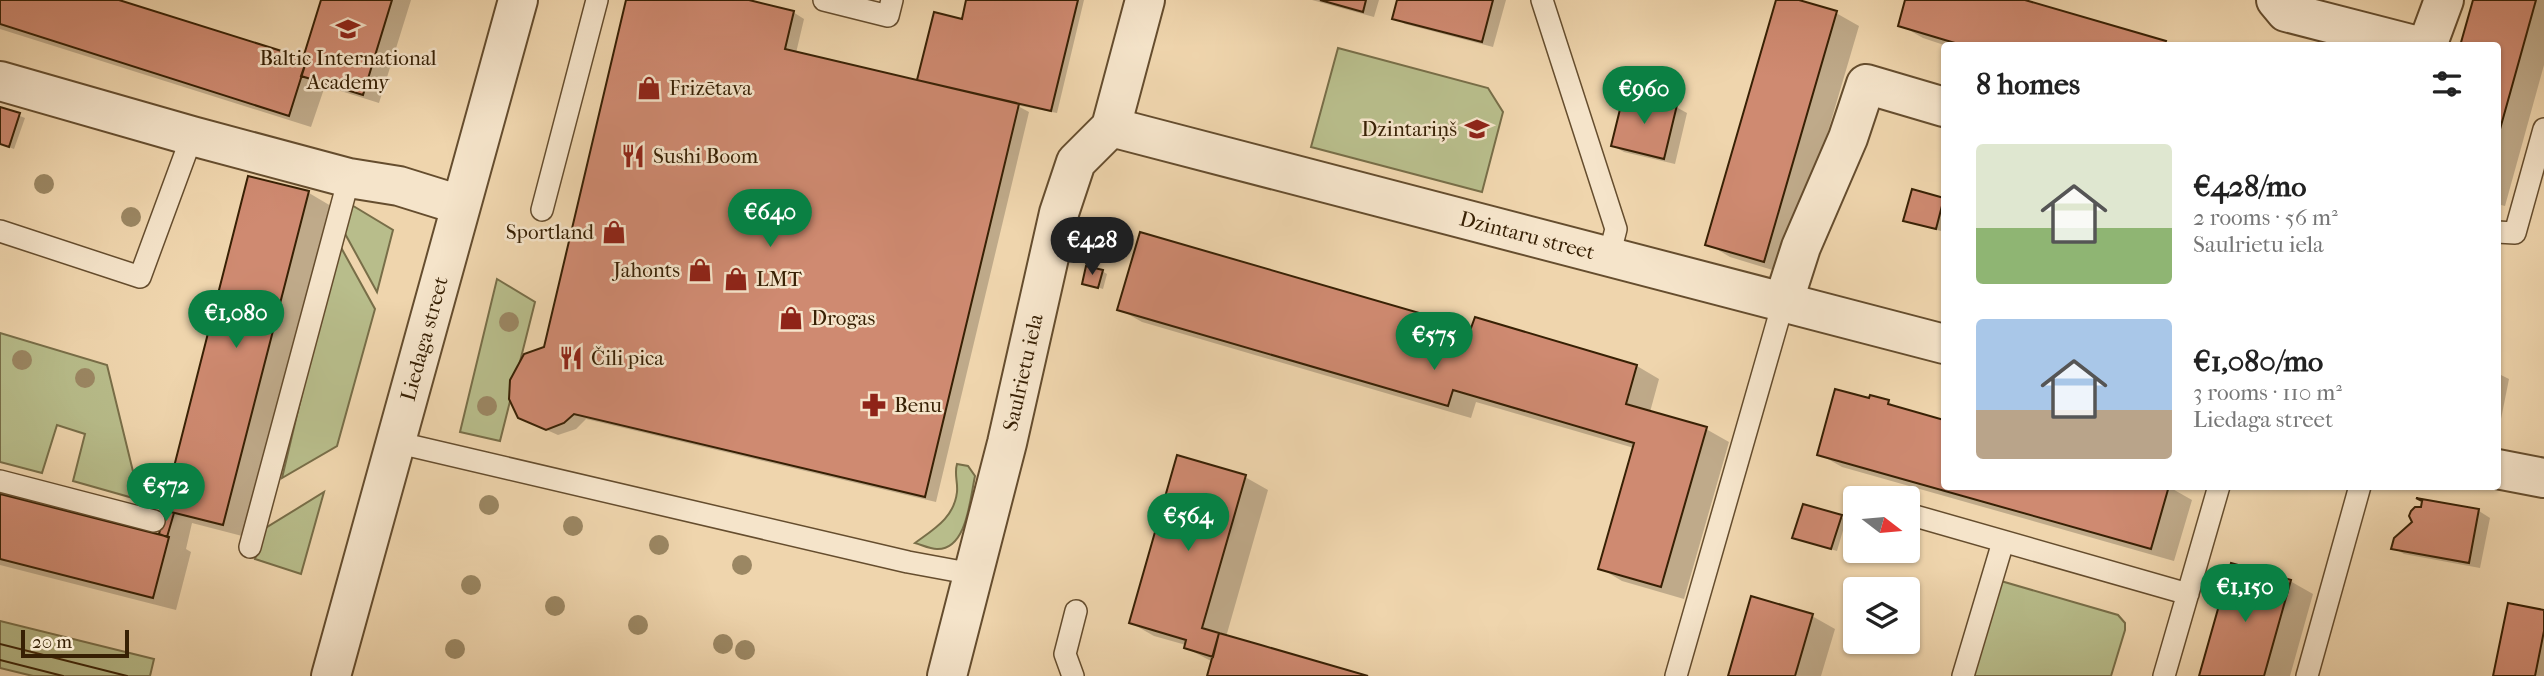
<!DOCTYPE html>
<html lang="en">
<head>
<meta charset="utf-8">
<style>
	:root { --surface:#fff; --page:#f2f2f2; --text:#222; --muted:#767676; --accent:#0b8043 }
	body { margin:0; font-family:"IM FELL French Canon",serif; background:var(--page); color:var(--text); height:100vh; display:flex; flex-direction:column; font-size:26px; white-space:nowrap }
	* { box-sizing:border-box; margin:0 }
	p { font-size:23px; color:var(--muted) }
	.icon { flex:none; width:38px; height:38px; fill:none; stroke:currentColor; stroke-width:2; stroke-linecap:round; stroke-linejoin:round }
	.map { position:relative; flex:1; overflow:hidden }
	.drawer { position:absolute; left:1941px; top:42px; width:560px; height:448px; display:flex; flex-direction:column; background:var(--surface); border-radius:7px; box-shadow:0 2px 5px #0004 }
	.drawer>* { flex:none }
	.needle { width:46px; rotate:106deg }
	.controls { position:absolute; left:1843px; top:486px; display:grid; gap:14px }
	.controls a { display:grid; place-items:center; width:77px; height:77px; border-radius:7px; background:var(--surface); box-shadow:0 2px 5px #0004; font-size:35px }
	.scale { position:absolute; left:21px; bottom:18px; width:108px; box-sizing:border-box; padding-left:7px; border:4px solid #372004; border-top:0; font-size:19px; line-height:24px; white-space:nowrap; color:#372004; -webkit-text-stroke:5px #f5e4ca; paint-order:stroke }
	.price { position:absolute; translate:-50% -60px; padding:0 16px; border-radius:24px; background:var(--accent); color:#fff; font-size:23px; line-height:46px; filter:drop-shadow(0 2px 4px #0008) }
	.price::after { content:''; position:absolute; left:50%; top:42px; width:21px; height:16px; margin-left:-10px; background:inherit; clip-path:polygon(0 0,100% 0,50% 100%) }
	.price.current { background:#222; color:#fff }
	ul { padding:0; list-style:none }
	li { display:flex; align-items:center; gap:21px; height:175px; padding:0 35px }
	li span { display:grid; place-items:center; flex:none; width:196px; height:140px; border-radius:7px; color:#555 }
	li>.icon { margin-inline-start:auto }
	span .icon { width:84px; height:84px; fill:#fffc; stroke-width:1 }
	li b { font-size:30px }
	h2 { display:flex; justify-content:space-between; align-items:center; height:84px; padding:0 35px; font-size:30px }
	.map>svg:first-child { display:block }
	.green { fill:#b8bd8b; stroke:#786e48; stroke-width:2 }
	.shadow { fill:#0003 }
	.building { fill:#cf8a71; stroke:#372004; stroke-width:2 }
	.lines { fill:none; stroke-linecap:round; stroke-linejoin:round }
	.service-casing { stroke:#654d2e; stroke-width:24 }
	.minor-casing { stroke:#654d2e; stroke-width:42 }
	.service { stroke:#f5e4ca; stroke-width:21 }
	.minor { stroke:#f5e4ca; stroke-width:38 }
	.tram { stroke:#372004; stroke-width:2 }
	.tree { fill:#9b8763 }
	.labels { text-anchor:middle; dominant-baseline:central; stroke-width:5; stroke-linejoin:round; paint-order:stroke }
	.poi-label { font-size:21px; fill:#372004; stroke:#f5e4ca; text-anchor:start }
	.street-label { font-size:21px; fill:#372004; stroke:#f5e4ca }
</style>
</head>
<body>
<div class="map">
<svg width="2544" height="676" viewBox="0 0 2544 676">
	<rect width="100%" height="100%" fill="#efd5ad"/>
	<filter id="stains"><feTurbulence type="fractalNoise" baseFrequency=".00286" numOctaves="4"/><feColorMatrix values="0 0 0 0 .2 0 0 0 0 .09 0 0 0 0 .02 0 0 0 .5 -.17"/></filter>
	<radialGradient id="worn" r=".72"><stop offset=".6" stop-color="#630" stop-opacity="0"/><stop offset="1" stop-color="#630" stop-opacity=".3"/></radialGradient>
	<path class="green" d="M1338,48l150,40 15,24 -21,80 -171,-45z
		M350,204l43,26 -16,62 -34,-62z
		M338,242l37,67 -38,137 -55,32z
		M497,279l38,23 -35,139 -40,-9z
		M0,333l107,32 33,135 -67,-19 12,-47 -28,-9 -15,48 -42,-11z
		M957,464l11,2 7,10c-5,23 -8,74 -38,73 -7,0 -15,-4 -22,-6 19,-14 39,-25 42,-51 1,-10 -3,-18 0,-28z
		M324,492l-23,82 -46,-15 9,-30z
		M2001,581l117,34 7,8v7l-14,46h-140z
		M0,621l154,38 -4,17h-117l-33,-8z"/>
	<path class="shadow" d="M0,0h113l191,61 19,-61h88l-32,103 -54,-17 -14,41 -311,-98z
		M628,0h114l51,12 11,7 -8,34 123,29 16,-68 28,7 5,-21h116l-27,113 -41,-8 13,7 -93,390 -350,-83 -10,10 -18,6 -27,-12 14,-75z
		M1312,0h67l-5,17z
		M1399,0h107l-13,47 -88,-23 -11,-6z
		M1778,0h14l44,13 23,13 -73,248 -56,-17 -22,-13z
		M1907,0h112l151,46h-223l-24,-8 -23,-13z
		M2475,0h69v65l-39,141 -8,-2v-158z
		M1676,107l11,6 -12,51 -51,-12 -11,-6z
		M0,108l25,10 -11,31 -14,-5z
		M250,178l59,15 22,13 -85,331 -54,-14 -6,26 5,3 -15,58 -176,-45v-70l160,42z
		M1913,192l31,8v19l-3,12 -30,-8z
		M1102,271l5,3 -4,15 -19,-6z
		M1119,309l353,22 4,-11 161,46 22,13 -9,33 56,17 23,13 -45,157 -62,-18 -22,-13 34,-120 -158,-46 -5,16 -329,-96z
		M2497,373l12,6 -9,45 -3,-1z
		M1870,400l18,2 14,8 42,12v64l225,1 23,13 -18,61 -332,-94 -23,-13z
		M1245,477l23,13 -42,147 136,39h-153l4,-14 -27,-14v-3l-32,-9 -23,-13z
		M2479,511l11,7 -10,50 -76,-14 -11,-6z
		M1841,517l5,3 -9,31 -37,-11z
		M2290,581l23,13 -23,82h-89z
		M2544,611v65h-49z
		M1812,616l23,13 -14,47h-91z"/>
	<path class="building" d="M0,0h119l188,59 -18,57 -289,-92z
		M321,0h71l-29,95 -62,-19 6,-17 -4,-1z
		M626,0h123l45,11 -9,38 234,55 -94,393 -351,-83 -10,9 -18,7 -28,-12 -9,-19 1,-19 14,-26 20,-7z
		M966,0h112l-27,111 -134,-31 17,-68 28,7z
		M1320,0h46l-3,12z
		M1397,0h96l-11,42 -90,-23z
		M1776,0h23l38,11 -73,251 -59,-17z
		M1905,0h120l141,41 -2,5h-199l-67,-20z
		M2473,0h63l-39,140v-94h-37z
		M1624,93l53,12 -13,54 -53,-13z
		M0,107l20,6 -11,34 -9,-3z
		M248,176l61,15 -86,334 -60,-15z
		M1912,189l32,9 -8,31 -33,-8z
		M1140,232l331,96 4,-11 162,48 -11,39 81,23 -46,160 -63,-18 36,-126 -181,-53 -5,16 -331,-96z
		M1086,266l17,4 -5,18 -16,-4z
		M1835,389l34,9 1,-3 19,5 -1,4 56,16v66h225l-18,63 -334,-94z
		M1177,455l69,20 -44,153 17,5 -6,24 -29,-9 2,-8 -57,-17z
		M0,494l169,43 -16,61 -153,-39z
		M2416,498l63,11 -10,54 -78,-14 3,-11 18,-16 -3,-6 2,-5 4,-4h6l1,-6z
		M1803,504l39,11 -11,34 -39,-11z
		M165,510l9,3 -7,24 -8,-3z
		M2231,563l60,17 -27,96h-65z
		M1751,596l62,18 -18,62h-67z
		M2508,603l36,7v21l-9,45h-42z
		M1219,633l42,12 107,31h-161z"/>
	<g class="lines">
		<g class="service-casing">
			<path id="service" d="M824,0l64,16 4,-16
				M1542,0l74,229 -7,27
				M542,210l55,-210
				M0,231l140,46 52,-141
				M2497,232l18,1 29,-104
				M395,442l513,120 65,12
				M0,481l154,40
				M1908,514l280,80
				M250,547l99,-369
				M1073,676l-8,-22 11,-43
				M1676,676l107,-373
				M1963,676l40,-134
				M2164,676l55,-190
				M2307,676l53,-190"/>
		</g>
		<g class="minor-casing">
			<g id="minor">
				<path d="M2276,0l10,12 132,34"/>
				<path d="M2427,46l17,-46"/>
				<path d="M0,81l192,55 157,42 50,8 61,19"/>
				<path id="s1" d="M1111,127l833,217"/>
				<path d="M1783,303l18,-56 47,-109 18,-54 78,23"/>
				<path d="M2497,469l47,9"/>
				<path id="s2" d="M331,676l187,-676"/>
				<path id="s3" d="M947,676l60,-233 52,-230 17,-51 35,-35 34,-127"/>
			</g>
		</g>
		<use href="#service" class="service"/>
		<use href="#minor" class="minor"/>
		<path class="tram" d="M0,644l127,32
			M0,660l63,16"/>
	</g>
	<g class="tree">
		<circle cx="44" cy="184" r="10"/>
		<circle cx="131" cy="217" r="10"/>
		<circle cx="509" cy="322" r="10"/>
		<circle cx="22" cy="360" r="10"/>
		<circle cx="85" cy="378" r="10"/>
		<circle cx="487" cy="406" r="10"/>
		<circle cx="489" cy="505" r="10"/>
		<circle cx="573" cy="526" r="10"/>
		<circle cx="659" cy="545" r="10"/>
		<circle cx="742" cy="565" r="10"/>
		<circle cx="471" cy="585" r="10"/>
		<circle cx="555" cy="606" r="10"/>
		<circle cx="638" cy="625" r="10"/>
		<circle cx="723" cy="644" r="10"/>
		<circle cx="455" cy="649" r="10"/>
		<circle cx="745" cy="650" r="10"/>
	</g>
	<defs>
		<g id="university-bare" transform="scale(1.89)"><path d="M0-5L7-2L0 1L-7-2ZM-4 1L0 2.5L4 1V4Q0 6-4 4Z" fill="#8f2418" stroke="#f5e4ca" stroke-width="2.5" paint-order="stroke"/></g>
		<g id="shop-bare" transform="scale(1.89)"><path d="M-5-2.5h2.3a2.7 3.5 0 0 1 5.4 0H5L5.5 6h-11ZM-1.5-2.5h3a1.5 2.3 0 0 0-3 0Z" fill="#8f2418" stroke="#f5e4ca" stroke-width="2.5" paint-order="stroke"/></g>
		<g id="school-bare" transform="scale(1.89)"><path d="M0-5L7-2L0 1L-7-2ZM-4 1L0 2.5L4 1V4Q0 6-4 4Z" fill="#8f2418" stroke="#f5e4ca" stroke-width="2.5" paint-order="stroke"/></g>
		<g id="restaurant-bare" transform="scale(1.89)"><path d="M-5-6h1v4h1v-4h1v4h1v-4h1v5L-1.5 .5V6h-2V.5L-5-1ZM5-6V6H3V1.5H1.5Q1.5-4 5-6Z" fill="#8f2418" stroke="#f5e4ca" stroke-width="2.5" paint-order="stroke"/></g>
		<g id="pharmacy-bare" transform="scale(1.89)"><path d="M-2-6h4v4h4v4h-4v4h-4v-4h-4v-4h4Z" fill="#8f2418" stroke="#f5e4ca" stroke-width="2.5" paint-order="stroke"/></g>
	</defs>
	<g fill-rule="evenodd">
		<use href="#university-bare" x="348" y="29"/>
		<use href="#shop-bare" x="649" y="88"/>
		<use href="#school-bare" x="1477" y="129"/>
		<use href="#restaurant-bare" x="633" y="156"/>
		<use href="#shop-bare" x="614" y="232"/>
		<use href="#shop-bare" x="700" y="270"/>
		<use href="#shop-bare" x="736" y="279"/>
		<use href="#shop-bare" x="791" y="318"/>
		<use href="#restaurant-bare" x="571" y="358"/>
		<use href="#pharmacy-bare" x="874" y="405"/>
	</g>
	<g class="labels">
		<g class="poi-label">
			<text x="348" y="58" text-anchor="middle">Baltic International<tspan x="348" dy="24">Academy</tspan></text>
			<text x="669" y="88">Frizētava</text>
			<text x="1457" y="129" text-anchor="end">Dzintariņš</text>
			<text x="653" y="156">Sushi Boom</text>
			<text x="594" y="232" text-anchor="end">Sportland</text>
			<text x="680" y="270" text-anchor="end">Jahonts</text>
			<text x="756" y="279">LMT</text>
			<text x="811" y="318">Drogas</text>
			<text x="591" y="358">Čili pica</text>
			<text x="894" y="405">Benu</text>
		</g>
		<g class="street-label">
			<text stroke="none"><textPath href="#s1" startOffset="430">Dzintaru street</textPath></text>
			<text stroke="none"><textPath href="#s2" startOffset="350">Liedaga street</textPath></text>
			<text stroke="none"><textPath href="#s3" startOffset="313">Saulrietu iela</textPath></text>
		</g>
	</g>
	<rect width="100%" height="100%" filter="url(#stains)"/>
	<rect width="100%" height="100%" fill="url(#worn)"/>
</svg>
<div class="controls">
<a><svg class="needle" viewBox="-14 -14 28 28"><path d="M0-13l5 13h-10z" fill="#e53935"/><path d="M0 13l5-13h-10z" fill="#767676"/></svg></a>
<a><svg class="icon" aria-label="layers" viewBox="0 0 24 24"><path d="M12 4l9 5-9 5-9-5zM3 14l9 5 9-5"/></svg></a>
</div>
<div class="scale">20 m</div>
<b class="price" style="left:1644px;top:126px">€960</b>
<b class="price" style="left:770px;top:249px">€640</b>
<b class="price current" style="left:1092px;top:277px">€428</b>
<b class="price" style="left:236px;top:350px">€1,080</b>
<b class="price" style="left:1434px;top:372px">€575</b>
<b class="price" style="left:166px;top:523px">€572</b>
<b class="price" style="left:1188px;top:553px">€564</b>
<b class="price" style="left:2245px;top:624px">€1,150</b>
<section class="drawer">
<h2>8 homes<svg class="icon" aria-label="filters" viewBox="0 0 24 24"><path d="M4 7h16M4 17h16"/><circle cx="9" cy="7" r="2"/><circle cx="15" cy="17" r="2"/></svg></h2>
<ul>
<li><span style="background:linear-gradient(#dfe7d0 60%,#8fb573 0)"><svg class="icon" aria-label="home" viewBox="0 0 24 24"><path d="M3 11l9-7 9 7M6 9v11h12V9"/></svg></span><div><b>€428/mo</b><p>2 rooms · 56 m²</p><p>Saulrietu iela</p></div></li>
<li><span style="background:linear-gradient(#a9c7e8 65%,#b9a48a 0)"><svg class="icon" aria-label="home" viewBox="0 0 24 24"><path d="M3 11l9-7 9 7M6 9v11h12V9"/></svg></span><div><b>€1,080/mo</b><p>3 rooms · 110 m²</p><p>Liedaga street</p></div></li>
</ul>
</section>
</div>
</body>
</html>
